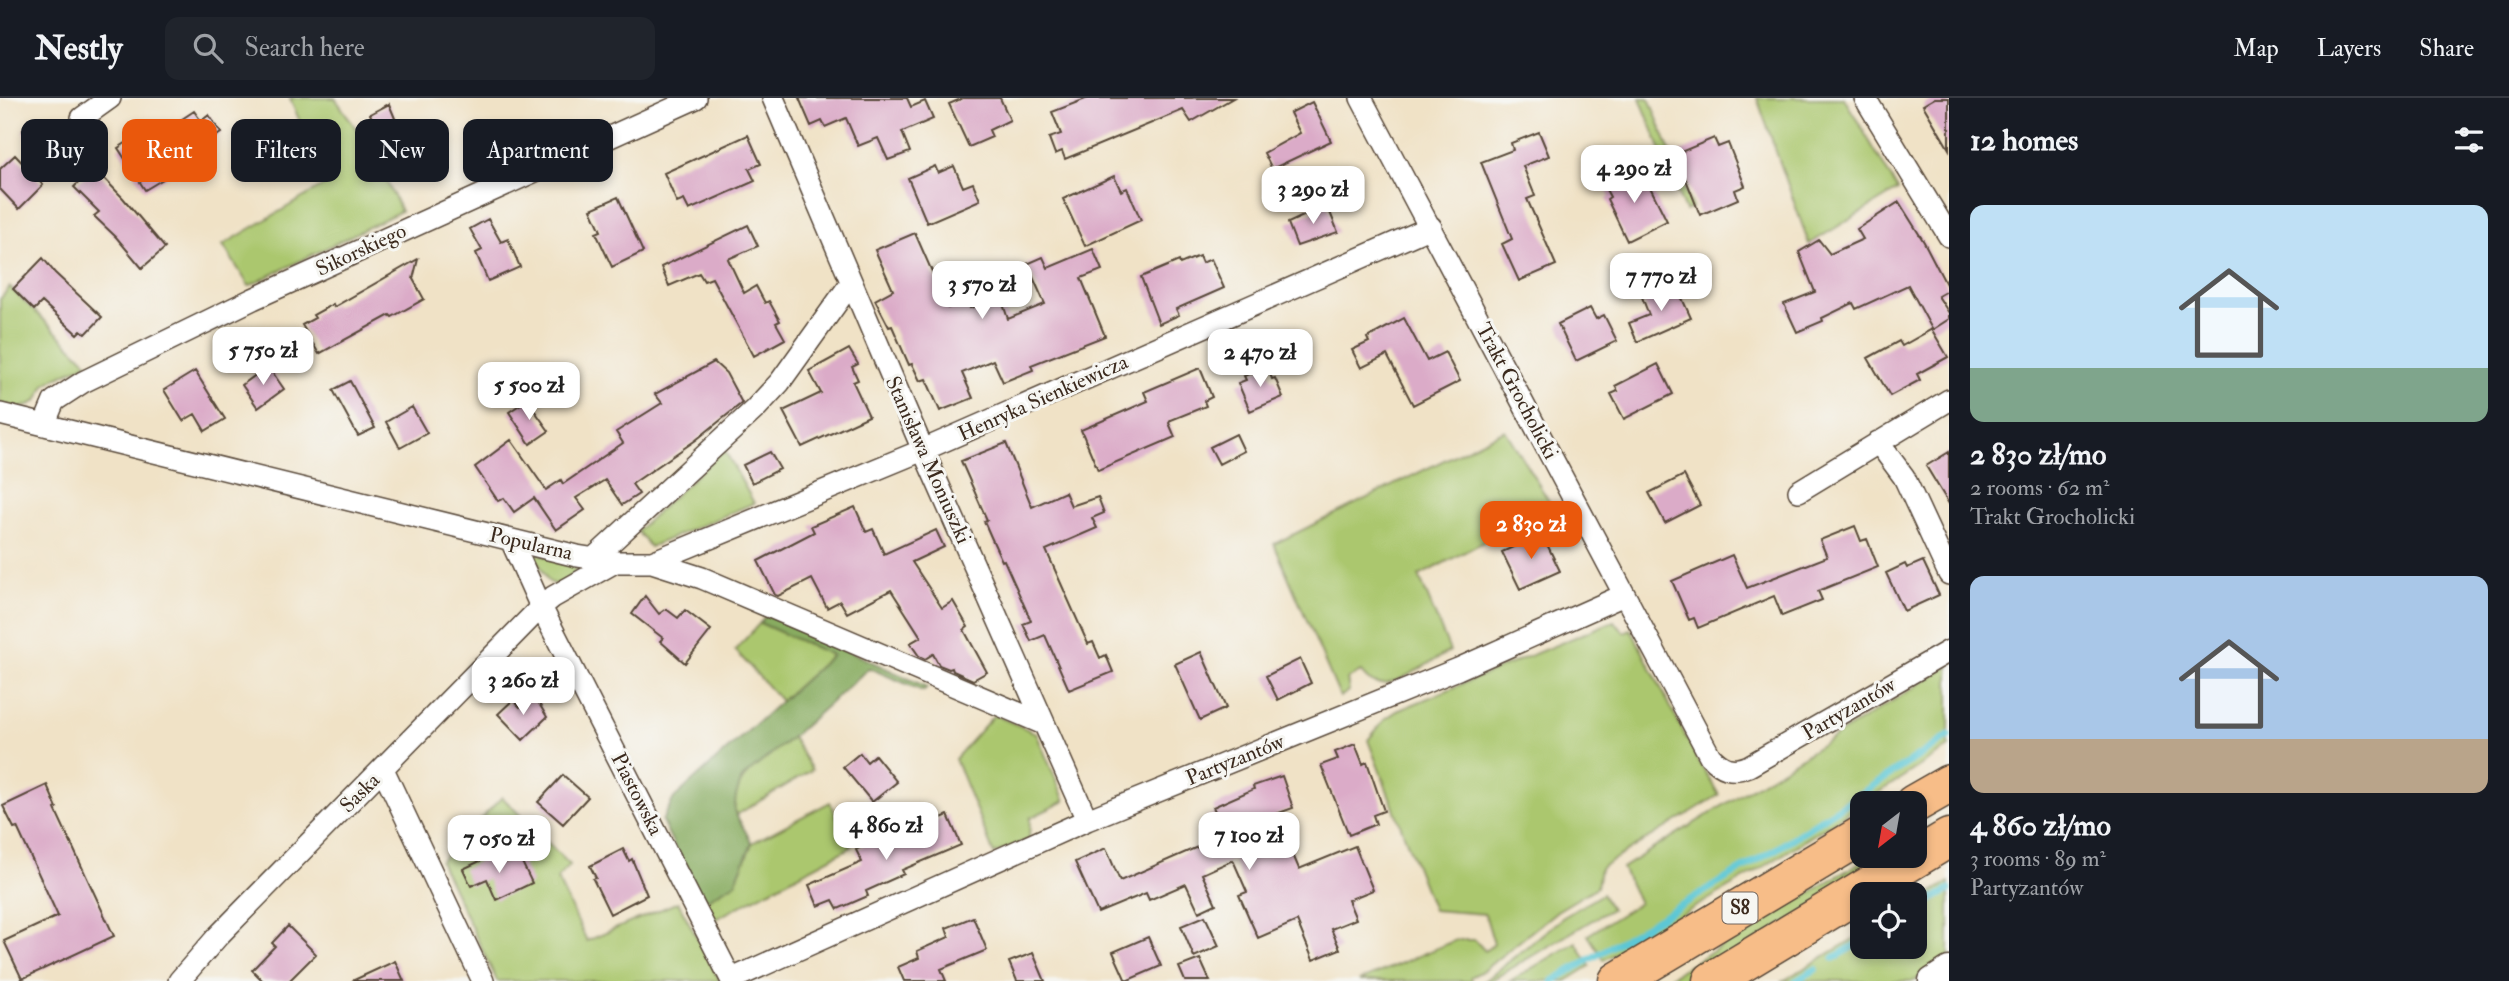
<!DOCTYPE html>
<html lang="en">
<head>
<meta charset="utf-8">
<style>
	:root { --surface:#171b24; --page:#20242c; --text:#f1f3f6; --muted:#9ea1a6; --line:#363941; --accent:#ea580c }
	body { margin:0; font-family:"IM FELL Double Pica",serif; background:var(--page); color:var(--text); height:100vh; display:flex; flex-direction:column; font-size:26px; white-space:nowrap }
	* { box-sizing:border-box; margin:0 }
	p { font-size:23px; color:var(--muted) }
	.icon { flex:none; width:38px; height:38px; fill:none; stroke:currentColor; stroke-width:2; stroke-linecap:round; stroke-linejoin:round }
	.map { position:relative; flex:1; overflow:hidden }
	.side { display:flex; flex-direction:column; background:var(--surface); width:560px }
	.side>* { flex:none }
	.top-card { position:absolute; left:21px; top:21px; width:665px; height:63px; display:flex; gap:14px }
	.needle { width:46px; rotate:211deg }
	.fabs { position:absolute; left:1850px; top:693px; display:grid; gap:14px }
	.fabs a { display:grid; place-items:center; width:77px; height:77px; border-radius:14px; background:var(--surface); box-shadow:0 4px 10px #0003; font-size:35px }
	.price { position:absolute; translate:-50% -60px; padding:0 16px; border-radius:14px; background:#fff; color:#222; font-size:23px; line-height:46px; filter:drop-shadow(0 2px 4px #0008) }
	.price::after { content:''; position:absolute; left:50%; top:42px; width:21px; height:16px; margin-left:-10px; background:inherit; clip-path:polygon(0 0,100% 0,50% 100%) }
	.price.active { background:var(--accent); color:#fff }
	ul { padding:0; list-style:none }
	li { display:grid; align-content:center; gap:14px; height:371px; padding:0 21px }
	li span { display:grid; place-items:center; height:217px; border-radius:14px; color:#555 }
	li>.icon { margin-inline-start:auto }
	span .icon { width:126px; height:126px; fill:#fffc; stroke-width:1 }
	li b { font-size:30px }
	h2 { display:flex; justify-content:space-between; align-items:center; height:84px; padding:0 21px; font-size:30px }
	.chip { padding:0 24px; border-radius:14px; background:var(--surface); box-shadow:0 4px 10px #0003; font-size:24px; line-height:63px }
	.chip.active { background:var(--accent); color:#fff }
	header { display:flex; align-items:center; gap:42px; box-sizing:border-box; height:98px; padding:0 35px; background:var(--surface); border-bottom:2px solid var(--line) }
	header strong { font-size:33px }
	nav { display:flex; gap:38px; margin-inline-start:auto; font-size:24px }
	.search { width:490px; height:63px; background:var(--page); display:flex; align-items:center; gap:18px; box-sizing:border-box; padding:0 24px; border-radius:14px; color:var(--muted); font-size:26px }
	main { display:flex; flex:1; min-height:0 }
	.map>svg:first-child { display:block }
	.green { fill:#abc76e; stroke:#737846; stroke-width:2 }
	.forest { fill:#88ac61; stroke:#626b40; stroke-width:2 }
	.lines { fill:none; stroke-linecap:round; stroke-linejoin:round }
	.stream { stroke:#5cc7d5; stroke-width:7 }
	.building { fill:#dbabc8 }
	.minor-casing { stroke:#564637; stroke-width:24 }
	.tertiary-casing { stroke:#564637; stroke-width:29 }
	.motorway-casing { stroke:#564637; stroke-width:41 }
	.minor { stroke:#fff; stroke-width:21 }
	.tertiary { stroke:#fff; stroke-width:26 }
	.motorway { stroke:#f7bd88; stroke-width:38 }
	.labels { text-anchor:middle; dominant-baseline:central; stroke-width:6; stroke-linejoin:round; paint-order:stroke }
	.shield { fill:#f6f6f2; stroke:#73675e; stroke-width:2 }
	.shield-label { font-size:19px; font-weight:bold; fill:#3b2a1e }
	.street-label { font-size:21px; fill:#3b2a1e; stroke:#f6f6f2 }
</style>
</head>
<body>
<header>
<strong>Nestly</strong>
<div class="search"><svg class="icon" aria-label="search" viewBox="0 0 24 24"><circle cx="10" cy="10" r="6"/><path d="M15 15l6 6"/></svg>Search here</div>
<nav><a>Map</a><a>Layers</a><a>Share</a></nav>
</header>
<main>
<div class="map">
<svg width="1949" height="883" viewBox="0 0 1949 883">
	<rect width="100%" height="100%" fill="#f6f6f2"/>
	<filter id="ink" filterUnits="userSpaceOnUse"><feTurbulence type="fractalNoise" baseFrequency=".0143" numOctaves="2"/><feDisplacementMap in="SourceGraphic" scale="14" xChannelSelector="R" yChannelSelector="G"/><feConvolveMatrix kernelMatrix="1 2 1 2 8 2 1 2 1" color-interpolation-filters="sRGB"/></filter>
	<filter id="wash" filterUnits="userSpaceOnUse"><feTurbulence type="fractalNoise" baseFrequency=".00686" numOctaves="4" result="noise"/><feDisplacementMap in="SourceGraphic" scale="28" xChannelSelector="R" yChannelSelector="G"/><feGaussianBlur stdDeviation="1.57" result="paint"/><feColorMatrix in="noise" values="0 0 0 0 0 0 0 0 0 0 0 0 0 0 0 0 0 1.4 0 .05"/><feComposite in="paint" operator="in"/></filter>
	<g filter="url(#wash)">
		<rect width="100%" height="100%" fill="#f0e2c6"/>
		<path class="green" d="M290,0h45l38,55 28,58 -152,75 -26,-41 103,-61z
			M1640,0h9l43,110 -7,3z
			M1757,0h87l54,92 -89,54z
			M10,189l78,76 -30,14 -13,8 -8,16 -8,4 -8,3 -21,-4v-105z
			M1505,332l47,76 -133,70 31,75c-17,9 -53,35 -71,33 -9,-1 -13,-6 -18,-12l-14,7 2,12 -9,6 -66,-153z
			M724,351l30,54 -104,44 -13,-16z
			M533,454l41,13 1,6c-6,9 -17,18 -27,10z
			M1614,523l10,11 7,-3 65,128 23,38 -119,73 -3,19 -40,24 -73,59 -13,7 1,4h-113l97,-41h19l10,11 9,-7 -9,-30 -52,-4 -65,-170 17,-21 12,-8z
			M760,525l72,32 -51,46 -46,-51z
			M1949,568v81l-190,123 -155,90 -16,-25 51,-32 -17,-35z
			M994,617l42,18 29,68 -35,17 -1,21 -35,15 -39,-95z
			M792,639l20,33 -76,45c-11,-36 33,-58 56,-78z
			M502,699l68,68 -13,14 30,62 91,-39 42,79h-223l-57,-120z
			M830,704l21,45 -139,74 -10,-19 33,-19 17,-40z
			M1871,758h27l-211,125h-24z
			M1949,784v76l-35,23h-131l79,-47v13h52l1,-44z
			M1602,796l9,15 -121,72h-5l77,-63z
			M1576,844l14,24 -24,15h-56z"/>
		<path class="forest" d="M767,516l160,73 -4,4 -54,-23 -77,69 -50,41 -6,18 -2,15 18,32 -17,40 -33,19 -40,-81 12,-23 158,-143 -72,-32z"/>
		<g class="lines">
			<path class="stream" d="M1914,812l35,-20
				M1834,860l28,-17
				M1553,883l223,-132 173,-113
				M1796,883l20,-12"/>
		</g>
		<g id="blocks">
			<path class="building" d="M799,0h108l4,9 14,-6 8,18 -31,13 8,20 -22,8 -10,-22 -20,8 -12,-28 -21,9 -3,-6 -11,5z
				M963,0h37l10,22 -21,10 3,7 -23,10 -20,-43z
				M1088,0h145l-42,24 -8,-12 -118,49 -3,-8 -7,3 -6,-16 12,-4 -9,-22z
				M1935,0h14v51l-26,-44z
				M1312,4l19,39 -59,28 -8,-16 36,-20 -10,-20z
				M389,6l10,24 -18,9 -11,-23z
				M194,13l7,10 8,-6 12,18 -52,35 4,5 -28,17 -27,-42 28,-18 6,9z
				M42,25l9,26 -19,7 -9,-26z
				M1539,34l10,24 -26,10 12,30 -8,3 29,66 -37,16 -17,-37 10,-5 -31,-77 32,-12 -2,-7z
				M748,37l13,29 -12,5 6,12 -66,29 -5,-10 -7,3 -13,-30z
				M1714,40l4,9 10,-4 17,43 -10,4 3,9 -38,16 -24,-61z
				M15,57l28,30 -24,24 -19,-20v-20z
				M935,68l3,7 16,-7 9,21 10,-4 7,17 -53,23 -19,-45z
				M94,70l29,30 42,50 -23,20 -26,-31 -22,-21 5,-4 -25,-25z
				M1634,71l6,11 5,-3 22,44 -40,20 -20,-42 3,-2 -7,-13z
				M1114,78l7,15 6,-3 14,32 -56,26 -22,-47z
				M618,99l25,55 -31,15 -16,-34 5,-2 -10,-22z
				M1899,104l25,40 25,48 -11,6 11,17v6l-17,11 16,27 -31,17 3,6 -30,16 -22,-38 31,-17 3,5 30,-17 -24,-44 -52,24 -3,-6 -31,15 1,3 -26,11 -13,-28 31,-12 -16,-40 20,-12 11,14 33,-15 -6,-10z
				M1327,107l11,27 -41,14 -9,-23z
				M488,121l13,23 7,-3 12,28 -32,14 -12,-28 6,-3 -12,-21z
				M748,127l10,21 -30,13 16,34 12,-7 9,17 4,-2 11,20 -4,2 9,16 -31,17 -42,-78 -8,3 -5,-8 -30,13 -8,-19z
				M915,135l33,75 18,-8 4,8 31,-10 7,21 37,-15 -18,-40 16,-7 5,11 45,-19 9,21 -21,8 24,58 -74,29 2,5 -30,12 -10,-22 -31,13 11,25 -33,13 -14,-32 -6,2 -8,-17 -3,1 -17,-39 -3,1 -14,-27 18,-10 -18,-40z
				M1199,158l3,7 9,-4 13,29 -48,21 3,6 -20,9 -18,-47 38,-16 1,3z
				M43,160l12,15 47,44 -16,17 -5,-4 -4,4 -35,-32 -8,8 -21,-21z
				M418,161l-5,20 11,20 -32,18 -2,-2 -71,39 -17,-29 13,-7 -2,-3 20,-11 1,3z
				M1675,185l16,35 -54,24 -8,-19 20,-8 -7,-18z
				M1590,210l6,11 8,-4 13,26 -41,20 -18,-37z
				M1404,220l23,43 18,-9 15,29 -47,24 -26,-50 -26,13 -9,-18 17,-8 -2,-4z
				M849,251l9,15 -6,3 6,13 -5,2 16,34 -67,31 -19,-36 38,-18 -12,-22z
				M714,264l12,11 16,30 -46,37 -64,44 7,10 -17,11 -17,-25 -29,18 9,12 -29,20 -22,-32 -20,14 -10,-14 -6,3 -23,-34 36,-27 35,50 15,-10 2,4 60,-41 -7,-11 46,-29 -7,-9z
				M1658,266l15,30 -49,25 -13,-25 7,-3 -3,-5z
				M268,268l16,23 -26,19 -16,-23z
				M1267,268l5,13 3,-1 8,19 -33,14 -12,-28 8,-3 -2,-4z
				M1200,270l12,29 -8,4 2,5 -35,14 -2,3 6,14 -77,33 -17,-40 67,-29 -4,-9z
				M195,273l30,48 -20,12 -10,-17 -12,7 -19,-31z
				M350,283l25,47 -17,8 -25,-46z
				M527,302l22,31 -19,13 -21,-32z
				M412,309l15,26 -27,15 -14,-26z
				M1236,336l8,17 -25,13 -9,-17z
				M1006,345l26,64 33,-15 6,14 27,-9 6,16 -12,5 5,10 -51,22 42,94 5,-2 7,16 6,-3 7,17 -44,18 -24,-55 -14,6 -8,-17 8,-3 -27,-61 -2,1 -11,-24 -7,-16 3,-1 -26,-59z
				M770,354l10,17 -28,14 -9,-18z
				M1949,354v52l-23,-38z
				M1684,377l16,30 -35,18 -16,-30z
				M855,409l11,25 7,-3 11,25 52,-24 8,17 -32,15 30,46 11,-7 15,26 -4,3 23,42 -14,8 -20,-9 -1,-3 -3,1 -10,-4 -6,-11 -8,5 -6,-3 -9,-13 11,-6 -30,-47 -44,23 -7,-12 -13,7 -15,-29 -34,17 -3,-1 -17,-34 56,-29 -3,-6z
				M1855,428l6,15 6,-2 11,28 -60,24 4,9 -40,16 -8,-20 -76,32 -4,-10 -5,2 -17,-39 60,-26 15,33 80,-31 -7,-17z
				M1542,436l18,37 -40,18 -18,-37z
				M1923,463l16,34 -35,16 -18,-38 19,-9 2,4z
				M645,498l14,18 7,-5 12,9 7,-8 26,20 -26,33 -25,-22 3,-3 -31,-24z
				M1201,554l25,56 -26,12 -25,-56z
				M1300,561l11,24 -33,17 -12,-24z
				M529,600l4,4h5l9,15 -24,23 -25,-26 15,-14 7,7z
				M1355,646l8,20 4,-2 17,49 -11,4 3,9 -27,11 -28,-70 17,-6 -3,-7z
				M860,655l7,9 8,-7 22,27 -25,20 -29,-35z
				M563,677l25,22 -25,27 -25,-22z
				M1282,678l11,32 -17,6 23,55 56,-23 18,44 -25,10 8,19 -25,10 9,20 -27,11 -16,-39 -39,17 -19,-43 8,-3 -14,-32 -31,14 14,30 -17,8 -13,-28 -37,16 -3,-7 -48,20 -23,-51 31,-14 14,33 96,-42 -10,-22 10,-4 -3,-6 41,-18 -1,-3z
				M47,687l10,23 -2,1 59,127 -92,43 -18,-38 54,-25 -41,-89 -3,1 -11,-22z
				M948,717l13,30 -59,25 2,4 -38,17 2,5 -30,13 -5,-9 -15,6 -9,-21 53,-23 -6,-12 24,-14 3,6 6,-3 1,1z
				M623,751l6,12 3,-2 15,36 -37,19 -17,-35 3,-1 -6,-12z
				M497,755l5,11 17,-8 13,27 -36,17 -9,-21 -16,7 -8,-17z
				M1205,818l14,30 -25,11 -13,-31z
				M973,819l14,33 -46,19 5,12h-42l-6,-14 21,-9 -2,-7 32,-14 -3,-9z
				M288,828l28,28 -27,27h-26l-11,-11 23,-24 -3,-3z
				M1148,839l13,29 -35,15 -13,-29z
				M1033,855l12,28h-28l-8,-19z
				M1200,861l10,22h-25l-6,-14z
				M395,863l9,20h-52z"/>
		</g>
	</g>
	<g filter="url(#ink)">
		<use href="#blocks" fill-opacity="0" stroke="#564637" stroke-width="2"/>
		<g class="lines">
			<g class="minor-casing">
				<path id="minor" d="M773,0l150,352 164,370
					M1361,0l349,658c12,13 22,17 39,10l200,-115
					M1865,0l84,138
					M82,20l28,-20
					M0,316l577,142 38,6h37l50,16 342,146
					M44,327l10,-24 29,-19 170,-83 443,-201
					M1878,344l26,35 45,97
					M1799,393l150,-91
					M511,442l30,67 191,374
					M594,460l161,-149 25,-27 71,-99
					M652,464l271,-112 508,-223
					M383,671l100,212
					M732,881l355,-159 371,-151 166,-74
					M179,883l39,-45 323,-329 12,-10 62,-35"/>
			</g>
			<g class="tertiary-casing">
				<path id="tertiary" d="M1932,883l17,-11"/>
			</g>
			<g class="motorway-casing">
				<path id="motorway" d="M1914,706l35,-20
					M1618,883l244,-146
					M1712,883l237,-143"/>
			</g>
			<use href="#minor" class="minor"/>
			<use href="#tertiary" class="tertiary"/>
			<use href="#motorway" class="motorway"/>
		</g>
	</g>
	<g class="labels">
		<rect class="shield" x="1722.5" y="794.5" width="35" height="31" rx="5"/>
		<g class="shield-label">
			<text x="1740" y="810">S8</text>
		</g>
		<g class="street-label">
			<text transform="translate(361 152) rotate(-25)">Sikorskiego</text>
			<text transform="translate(1517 293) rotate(62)">Trakt Grocholicki</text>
			<text transform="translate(1043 300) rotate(-24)">Henryka Sienkiewicza</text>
			<text transform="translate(928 362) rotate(66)">Stanisława Moniuszki</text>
			<text transform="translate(531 446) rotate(13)">Popularna</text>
			<text transform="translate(1849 611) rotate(-30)">Partyzantów</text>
			<text transform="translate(1235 662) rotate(-22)">Partyzantów</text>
			<text transform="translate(360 695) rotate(-45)">Saska</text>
			<text transform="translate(637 696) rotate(63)">Piastowska</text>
		</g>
	</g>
</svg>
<div class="fabs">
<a><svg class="needle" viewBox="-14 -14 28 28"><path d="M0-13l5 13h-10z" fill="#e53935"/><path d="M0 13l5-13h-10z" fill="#9ea1a6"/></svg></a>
<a><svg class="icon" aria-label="locate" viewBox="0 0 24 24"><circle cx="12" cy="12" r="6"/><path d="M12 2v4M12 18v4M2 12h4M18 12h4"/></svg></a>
</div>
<b class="price" style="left:1634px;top:107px">4 290 zł</b>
<b class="price" style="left:1313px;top:128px">3 290 zł</b>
<b class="price" style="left:1661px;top:215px">7 770 zł</b>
<b class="price" style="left:982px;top:223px">3 570 zł</b>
<b class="price" style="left:263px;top:289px">5 750 zł</b>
<b class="price" style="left:1260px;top:291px">2 470 zł</b>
<b class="price" style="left:529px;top:324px">5 500 zł</b>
<b class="price active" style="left:1531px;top:463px">2 830 zł</b>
<b class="price" style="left:523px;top:619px">3 260 zł</b>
<b class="price" style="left:886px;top:764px">4 860 zł</b>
<b class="price" style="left:1249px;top:774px">7 100 zł</b>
<b class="price" style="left:499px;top:777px">7 050 zł</b>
<div class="top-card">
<a class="chip">Buy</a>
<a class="chip active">Rent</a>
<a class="chip">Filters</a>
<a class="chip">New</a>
<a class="chip">Apartment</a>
</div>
</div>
<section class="side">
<h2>12 homes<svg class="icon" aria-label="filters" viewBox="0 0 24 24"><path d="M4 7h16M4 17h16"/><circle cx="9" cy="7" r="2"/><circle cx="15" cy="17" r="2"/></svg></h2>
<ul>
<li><span style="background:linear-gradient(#bfe0f5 75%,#7fa58c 0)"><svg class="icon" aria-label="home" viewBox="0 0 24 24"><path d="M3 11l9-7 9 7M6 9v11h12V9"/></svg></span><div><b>2 830 zł/mo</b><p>2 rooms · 62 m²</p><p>Trakt Grocholicki</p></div></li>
<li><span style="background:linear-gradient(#a9c7e8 75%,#b9a48a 0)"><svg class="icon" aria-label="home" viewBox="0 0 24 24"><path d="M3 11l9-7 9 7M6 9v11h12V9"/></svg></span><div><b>4 860 zł/mo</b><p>3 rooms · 89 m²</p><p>Partyzantów</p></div></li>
</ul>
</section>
</main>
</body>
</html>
